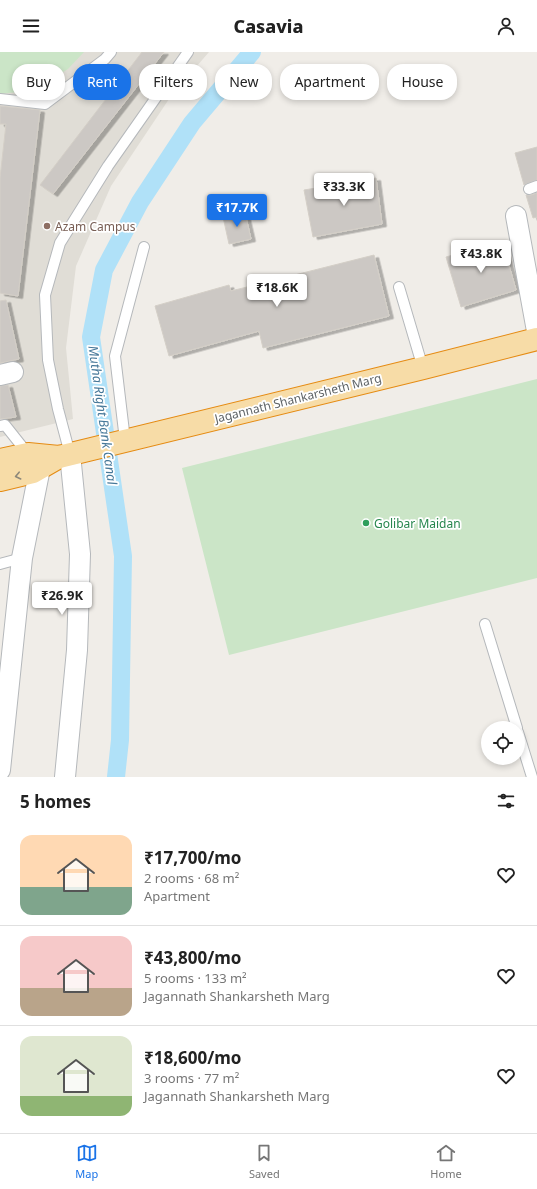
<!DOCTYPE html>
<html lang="en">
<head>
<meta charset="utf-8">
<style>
	:root { --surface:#fff; --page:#f2f2f2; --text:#222; --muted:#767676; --line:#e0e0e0; --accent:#1a73e8 }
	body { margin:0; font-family:"Noto Sans",sans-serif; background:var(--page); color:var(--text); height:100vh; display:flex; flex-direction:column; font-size:15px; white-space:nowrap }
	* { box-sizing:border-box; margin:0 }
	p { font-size:13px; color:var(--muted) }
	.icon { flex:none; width:22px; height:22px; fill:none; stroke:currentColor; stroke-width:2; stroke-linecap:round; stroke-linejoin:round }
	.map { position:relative; height:725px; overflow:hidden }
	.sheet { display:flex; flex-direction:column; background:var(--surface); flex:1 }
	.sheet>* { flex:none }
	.guide { position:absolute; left:12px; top:12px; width:513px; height:36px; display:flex; gap:8px }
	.controls { position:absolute; left:481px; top:669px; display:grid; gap:8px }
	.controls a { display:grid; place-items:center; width:44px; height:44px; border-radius:50%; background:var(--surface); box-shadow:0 2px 6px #0003; font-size:20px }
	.price { position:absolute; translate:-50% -34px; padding:0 9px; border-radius:4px; background:#fff; color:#222; font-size:13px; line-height:26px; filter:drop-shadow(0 1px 2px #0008) }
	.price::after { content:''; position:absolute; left:50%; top:24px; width:12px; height:9px; margin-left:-6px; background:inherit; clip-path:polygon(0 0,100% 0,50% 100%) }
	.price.active { background:var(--accent); color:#fff }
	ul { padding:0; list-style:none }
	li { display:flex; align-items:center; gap:12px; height:100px; padding:0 20px }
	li+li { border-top:1px solid var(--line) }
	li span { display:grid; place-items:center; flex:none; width:112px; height:80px; border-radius:12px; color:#555 }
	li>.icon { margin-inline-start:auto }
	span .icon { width:48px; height:48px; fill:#fffc; stroke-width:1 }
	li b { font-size:17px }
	h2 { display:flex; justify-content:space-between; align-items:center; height:48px; padding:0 20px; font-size:17px }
	.pill { padding:0 14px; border-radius:16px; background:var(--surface); box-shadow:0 2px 6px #0003; font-size:14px; line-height:36px }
	.pill.active { background:var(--accent); color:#fff }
	header { display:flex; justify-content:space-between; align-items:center; height:52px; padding:0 20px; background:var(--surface); font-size:18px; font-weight:800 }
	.menu { display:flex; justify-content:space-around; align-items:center; height:56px; border-top:1px solid var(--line); background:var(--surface); font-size:11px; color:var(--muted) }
	.menu a { display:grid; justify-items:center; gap:2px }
	.menu .active { color:var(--accent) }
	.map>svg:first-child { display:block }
	.education { fill:#e0ddd6 }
	.green { fill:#cbe5c7 }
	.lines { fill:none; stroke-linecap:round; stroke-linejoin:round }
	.canal { stroke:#b0e1f8; stroke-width:18 }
	.building { fill:#ccc8c4; stroke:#d4cfc7; filter:url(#shadow) }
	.service-casing { stroke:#b5b8bb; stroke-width:12 }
	.minor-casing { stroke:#b5b8bb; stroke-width:22 }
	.trunk-casing { stroke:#e58b13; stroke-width:24 }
	.service { stroke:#fff; stroke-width:10 }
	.minor { stroke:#fff; stroke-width:20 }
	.trunk { stroke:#f7dca7; stroke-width:22 }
	.oneway { stroke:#8d887a }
	.education-dot { fill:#8d6e63; stroke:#fff; stroke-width:1.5 }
	.leisure-dot { fill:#2e9e5b; stroke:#fff; stroke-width:1.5 }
	.labels { text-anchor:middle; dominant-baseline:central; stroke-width:3.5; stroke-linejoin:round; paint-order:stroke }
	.education-label { font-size:12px; fill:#785e54; stroke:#fff; text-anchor:start }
	.street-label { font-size:12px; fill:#5f6467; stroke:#fff }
	.leisure-label { font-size:12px; fill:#27864d; stroke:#fff; text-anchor:start }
	.water-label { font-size:13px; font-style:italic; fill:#467899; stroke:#fff }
</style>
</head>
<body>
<header><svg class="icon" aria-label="menu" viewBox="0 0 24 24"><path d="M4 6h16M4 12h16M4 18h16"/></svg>Casavia<svg class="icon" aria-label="person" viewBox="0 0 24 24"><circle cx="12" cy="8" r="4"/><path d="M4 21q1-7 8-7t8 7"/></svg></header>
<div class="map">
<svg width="537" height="725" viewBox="0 0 537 725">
	<defs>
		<filter id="shadow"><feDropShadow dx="4.5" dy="2.5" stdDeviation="0" flood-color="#0004"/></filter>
	</defs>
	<rect width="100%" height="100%" fill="#f0ede8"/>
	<path class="education" d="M0,0h209l-38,44 -60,90 -35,80 -10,82 7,71 -73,18z"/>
	<path class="green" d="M0,0h84l-16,17 -33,21 -35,4z
		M537,327v199l-308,77 -47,-187z"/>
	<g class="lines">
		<path class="canal" d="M116,725l4,-37 3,-184 -32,-219 13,-67 36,-68 52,-79 60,-71"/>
	</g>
	<path class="building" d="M142,0h22l-111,142 -13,-9z
		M0,54l40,4 -22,186 -18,-3v-115l6,-54h-6z
		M537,95v33l-13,5 -9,-32z
		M376,126l6,46 -69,13 -9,-47z
		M537,141v24l-4,1 -7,-23h5z
		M245,161l6,26 -22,5 -6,-27z
		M502,189l14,49 -55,17 -15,-50z
		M374,203l15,61 -126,32 -4,-17 -90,25 -14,-50 74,-21 2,6z
		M6,248l13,59 -19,4v-62z
		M8,333l8,32 -16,2v-33z"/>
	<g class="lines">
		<g class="service-casing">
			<path id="service" d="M0,47l45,5 60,-45 6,-7
				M529,137l8,-3
				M399,235l24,81
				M0,374l5,-1 23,29
				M125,388l-10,-84 29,-109
				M70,402l-12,-45 -10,-49 -3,-65 15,-52 48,-77 80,-114
				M0,512l22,-6
				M485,572l32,104
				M518,680l14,45"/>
		</g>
		<g class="minor-casing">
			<path id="minor" d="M516,164l21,115
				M0,323l13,-3
				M0,718l22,-212 18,-90
				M65,725l12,-127 3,-96 -10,-100"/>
		</g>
		<g class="trunk-casing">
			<path id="trunk" d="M0,408l28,-6 31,3
				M0,428l33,-8 26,-15 364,-89 114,-29"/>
		</g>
		<use href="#service" class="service"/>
		<use href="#minor" class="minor"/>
		<use href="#trunk" class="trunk"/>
	</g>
	<defs><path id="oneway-chevron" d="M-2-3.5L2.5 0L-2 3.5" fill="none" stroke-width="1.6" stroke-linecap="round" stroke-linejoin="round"/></defs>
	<use class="oneway" href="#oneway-chevron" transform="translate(18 424) rotate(167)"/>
	<circle class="education-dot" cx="47" cy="174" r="4"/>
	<circle class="leisure-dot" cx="366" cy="471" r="4"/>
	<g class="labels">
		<g class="education-label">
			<text x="55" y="174">Azam Campus</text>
		</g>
		<g class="street-label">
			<text transform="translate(298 346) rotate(-14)">Jagannath Shankarsheth Marg</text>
		</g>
		<g class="leisure-label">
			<text x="374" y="471">Golibar Maidan</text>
		</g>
		<g class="water-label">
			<text transform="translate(103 363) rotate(82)">Mutha Right Bank Canal</text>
		</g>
	</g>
</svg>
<div class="controls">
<a><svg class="icon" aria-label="locate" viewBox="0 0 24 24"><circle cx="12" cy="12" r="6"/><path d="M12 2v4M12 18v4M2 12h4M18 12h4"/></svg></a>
</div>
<b class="price" style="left:344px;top:155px">₹33.3K</b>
<b class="price active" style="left:237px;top:176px">₹17.7K</b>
<b class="price" style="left:481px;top:222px">₹43.8K</b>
<b class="price" style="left:277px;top:256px">₹18.6K</b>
<b class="price" style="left:62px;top:564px">₹26.9K</b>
<div class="guide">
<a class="pill">Buy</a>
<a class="pill active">Rent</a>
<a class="pill">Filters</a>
<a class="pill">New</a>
<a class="pill">Apartment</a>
<a class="pill">House</a>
</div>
</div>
<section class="sheet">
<h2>5 homes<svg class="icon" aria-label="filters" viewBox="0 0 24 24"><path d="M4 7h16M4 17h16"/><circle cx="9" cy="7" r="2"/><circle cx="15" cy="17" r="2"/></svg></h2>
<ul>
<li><span style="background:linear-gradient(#ffd9b3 65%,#7fa58c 0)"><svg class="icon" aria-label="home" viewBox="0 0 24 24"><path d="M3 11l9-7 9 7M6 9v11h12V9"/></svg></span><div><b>₹17,700/mo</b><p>2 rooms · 68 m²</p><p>Apartment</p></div><svg class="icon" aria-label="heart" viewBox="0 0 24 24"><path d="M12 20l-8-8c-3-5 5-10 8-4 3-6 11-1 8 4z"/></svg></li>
<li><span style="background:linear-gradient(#f6c9c9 65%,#b9a48a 0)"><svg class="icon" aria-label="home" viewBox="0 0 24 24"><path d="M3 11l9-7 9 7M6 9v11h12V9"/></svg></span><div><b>₹43,800/mo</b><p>5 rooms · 133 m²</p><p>Jagannath Shankarsheth Marg</p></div><svg class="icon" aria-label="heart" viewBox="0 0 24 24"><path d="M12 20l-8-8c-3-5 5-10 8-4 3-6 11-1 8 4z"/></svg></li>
<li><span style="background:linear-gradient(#dfe7d0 75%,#8fb573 0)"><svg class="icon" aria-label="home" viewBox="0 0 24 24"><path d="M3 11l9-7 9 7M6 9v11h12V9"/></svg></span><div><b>₹18,600/mo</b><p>3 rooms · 77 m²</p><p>Jagannath Shankarsheth Marg</p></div><svg class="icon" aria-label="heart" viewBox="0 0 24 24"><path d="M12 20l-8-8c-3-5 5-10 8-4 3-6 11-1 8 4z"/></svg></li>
</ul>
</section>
<nav class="menu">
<a class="active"><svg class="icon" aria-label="map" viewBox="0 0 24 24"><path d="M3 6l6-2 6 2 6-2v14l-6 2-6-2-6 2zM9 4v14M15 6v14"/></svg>Map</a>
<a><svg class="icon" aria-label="saved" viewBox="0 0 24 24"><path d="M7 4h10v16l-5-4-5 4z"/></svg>Saved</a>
<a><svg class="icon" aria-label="home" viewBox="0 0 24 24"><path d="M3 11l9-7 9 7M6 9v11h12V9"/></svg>Home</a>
</nav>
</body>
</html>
